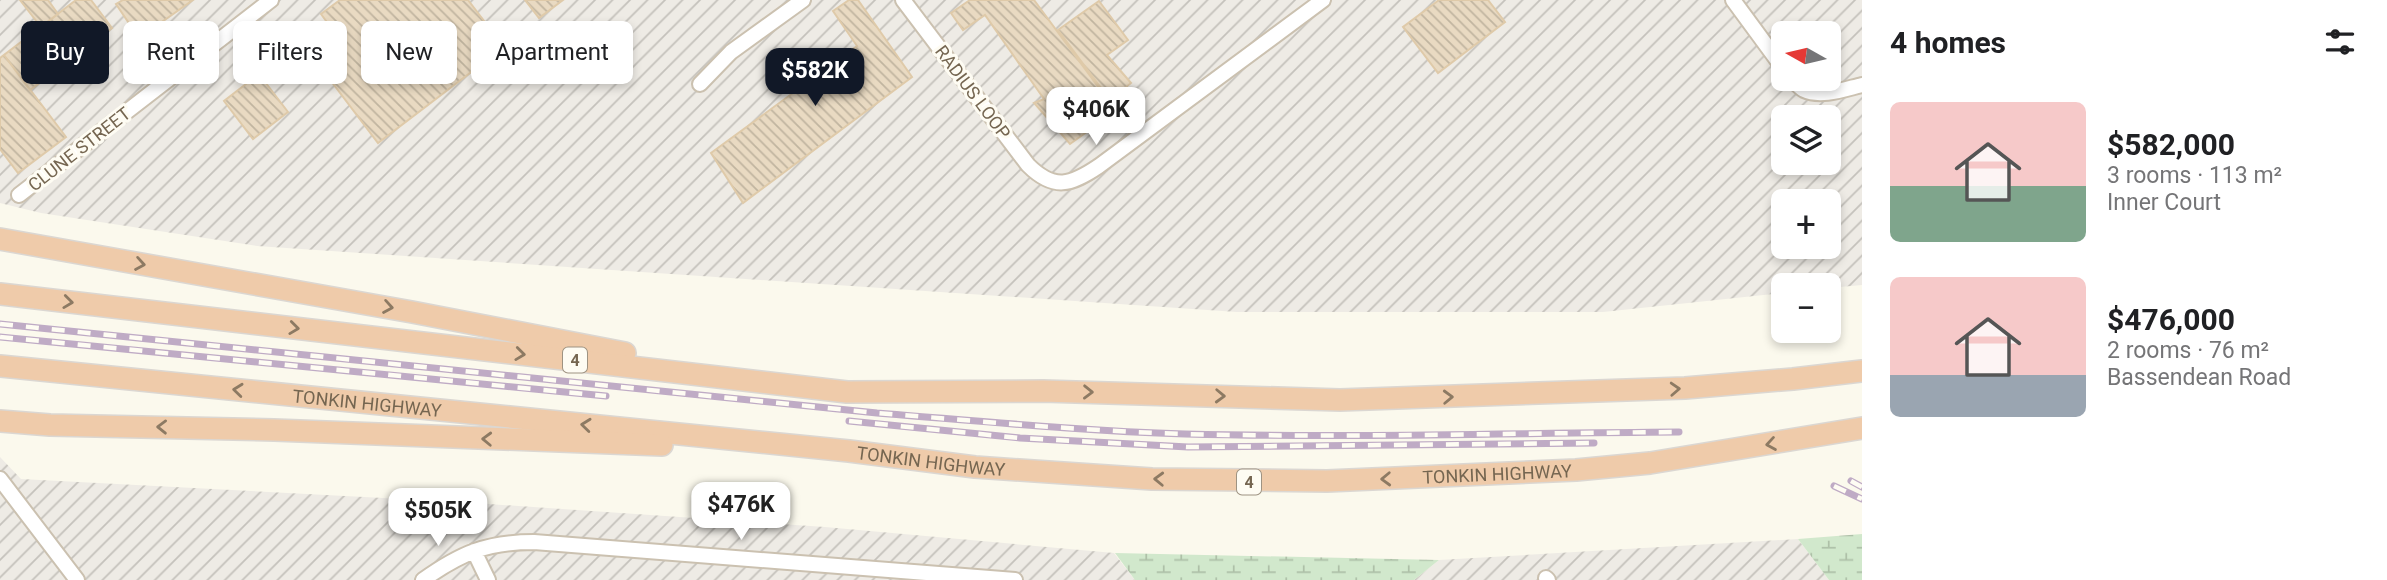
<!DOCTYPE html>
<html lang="en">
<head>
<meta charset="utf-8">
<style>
	:root { --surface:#fff; --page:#f6f6f6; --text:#202124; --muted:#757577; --accent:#111827 }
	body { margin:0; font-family:Roboto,sans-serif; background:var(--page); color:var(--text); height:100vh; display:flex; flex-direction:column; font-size:26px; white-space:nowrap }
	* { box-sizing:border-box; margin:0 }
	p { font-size:23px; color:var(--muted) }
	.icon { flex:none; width:38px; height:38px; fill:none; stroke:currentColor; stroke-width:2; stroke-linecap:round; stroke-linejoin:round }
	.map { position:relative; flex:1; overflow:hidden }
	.panel { display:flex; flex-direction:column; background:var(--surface); width:525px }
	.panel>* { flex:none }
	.hud { position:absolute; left:21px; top:21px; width:665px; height:63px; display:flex; gap:14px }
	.needle { width:46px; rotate:278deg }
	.tools { position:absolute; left:1771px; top:21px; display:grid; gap:14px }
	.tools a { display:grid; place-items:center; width:70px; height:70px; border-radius:10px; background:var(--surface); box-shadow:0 4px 10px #0003; font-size:35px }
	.price { position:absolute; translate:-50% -60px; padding:0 16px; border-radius:14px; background:#fff; color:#222; font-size:23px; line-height:46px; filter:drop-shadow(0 2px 4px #0008) }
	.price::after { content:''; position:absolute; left:50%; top:42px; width:21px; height:16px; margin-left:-10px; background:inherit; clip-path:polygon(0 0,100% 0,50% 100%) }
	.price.active { background:var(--accent); color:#fff }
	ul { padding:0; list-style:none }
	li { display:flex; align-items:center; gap:21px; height:175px; padding:0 28px }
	li span { display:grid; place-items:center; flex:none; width:196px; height:140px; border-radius:10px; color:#555 }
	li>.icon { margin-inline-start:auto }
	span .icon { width:84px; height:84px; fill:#fffc; stroke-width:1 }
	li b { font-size:30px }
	h2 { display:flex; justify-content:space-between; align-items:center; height:84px; padding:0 28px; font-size:30px }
	.tag { padding:0 24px; border-radius:10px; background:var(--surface); box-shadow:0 4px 10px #0003; font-size:24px; line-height:63px }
	.tag.active { background:var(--accent); color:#fff }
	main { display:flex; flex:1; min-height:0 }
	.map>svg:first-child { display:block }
	.industrial { fill:url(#industrial-furrows); fill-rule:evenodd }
	.wetland { fill:url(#wetland-marsh) }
	.building { fill:url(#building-back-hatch); stroke:#dfcaa9; stroke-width:2 }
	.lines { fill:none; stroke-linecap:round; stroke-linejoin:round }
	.minor-casing { stroke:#cbc1b0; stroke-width:18 }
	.highway-casing { stroke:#dbd7d2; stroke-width:24 }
	.minor { stroke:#fff; stroke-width:14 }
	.highway { stroke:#efcbaa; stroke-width:21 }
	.rail-casing { stroke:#bfabc5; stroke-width:7 }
	.rail { stroke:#fefcf3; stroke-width:4.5; stroke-dasharray:13; stroke-linecap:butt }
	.oneway { stroke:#8d7a63 }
	.labels { text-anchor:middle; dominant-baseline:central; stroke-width:6; stroke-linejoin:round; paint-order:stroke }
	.shield { fill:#fefcf3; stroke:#9e9382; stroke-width:2 }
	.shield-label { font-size:16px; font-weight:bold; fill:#756651 }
	.street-label { font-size:18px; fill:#756651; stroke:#fefcf3 }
</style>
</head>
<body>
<main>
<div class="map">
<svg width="1862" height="580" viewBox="0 0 1862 580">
	<defs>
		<pattern id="industrial-furrows" width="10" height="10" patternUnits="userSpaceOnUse" patternTransform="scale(1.75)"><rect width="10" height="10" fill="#eeebe5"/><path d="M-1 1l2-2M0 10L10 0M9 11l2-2" fill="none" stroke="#c5c2bc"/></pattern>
		<pattern id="wetland-marsh" width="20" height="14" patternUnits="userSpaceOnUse" patternTransform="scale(1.75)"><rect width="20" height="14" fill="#d1e8cc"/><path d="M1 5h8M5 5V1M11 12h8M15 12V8" fill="none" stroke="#aec0a8"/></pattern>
		<pattern id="building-back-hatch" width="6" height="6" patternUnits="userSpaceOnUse" patternTransform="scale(1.75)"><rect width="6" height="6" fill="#e9dac2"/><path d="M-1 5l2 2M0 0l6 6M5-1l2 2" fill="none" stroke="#c1b5a0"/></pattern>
	</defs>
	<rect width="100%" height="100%" fill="#fbf9ed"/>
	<path class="industrial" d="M0,0h1862v285l-33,3v-3h-46v8l-180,19h-366l-980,-66 -216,-33 -41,-10zM1783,33h46v46h-46zM1783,117h46v46h-46zM1783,201h46v46h-46z
		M0,457l21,22 439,23 365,25 289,26 21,27h-1135z
		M1798,539l31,41h-415l25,-20z"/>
	<path class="wetland" d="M1862,534v46h-33l-31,-41z
		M1115,553l324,7 -25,20h-279z"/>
	<path class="building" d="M20,0h28l10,14 -17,13z
		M76,0h15l21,28 -82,62 -26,-35z
		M123,0h70l-54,38 -23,-34z
		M340,0h128l36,47 -126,96 -75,-99 26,-19 -8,-11z
		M525,0h38l-24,18z
		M849,0h9l54,77 -169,126 -32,-50 146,-107 -24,-35z
		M970,0h64l82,111 -46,33 -36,-41 10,-4 -59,-84 -22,15 -12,-17z
		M1439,0h49l17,22 -67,51 -35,-46z
		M1099,1l29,39 -21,15 24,28 -17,14 -2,-4 -5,3 -49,-66z
		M4,55l62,82 -48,36 -18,-24v-91z
		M259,74l29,38 -35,27 -29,-38z"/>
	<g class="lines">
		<g class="minor-casing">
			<path id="minor" d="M903,0l125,165c26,26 43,20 71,1l224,-166
				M1733,0l50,68
				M1791,79c4,3 9,9 13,11 17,8 41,-1 58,-5
				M700,84l31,-32 72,-52
				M19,195l252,-195
				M0,479l77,101
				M474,551l14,29
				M1546,578l2,2
				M423,580c38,-27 64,-38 111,-38l481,38"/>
		</g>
		<g class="highway-casing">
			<g id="highway">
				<path d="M0,239l412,73 213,41"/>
				<path d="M0,294l847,98 196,-1 297,9 345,-12 108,-9 69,-8"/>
				<path id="s1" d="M0,366l849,85 126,16 177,12 175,2 249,-11 74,-7 212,-35"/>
				<path d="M0,421l50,4 224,5 388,15"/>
			</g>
		</g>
		<use href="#minor" class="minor"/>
		<use href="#highway" class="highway"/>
		<g class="rail-casing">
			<path id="rail" d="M0,324l877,89c102,8 205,18 308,21 164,4 329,-1 494,-2
				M0,337l606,59
				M849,421l171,17 168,9 406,-4
				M1851,481l11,6
				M1834,486l28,13"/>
		</g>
		<use href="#rail" class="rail"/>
	</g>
	<defs><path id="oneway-chevron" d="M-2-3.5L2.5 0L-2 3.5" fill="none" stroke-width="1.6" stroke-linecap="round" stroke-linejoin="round" transform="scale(1.75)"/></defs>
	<g class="oneway">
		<use href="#oneway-chevron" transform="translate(140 264) rotate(10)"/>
		<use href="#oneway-chevron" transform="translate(68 302) rotate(7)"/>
		<use href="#oneway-chevron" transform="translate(388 307) rotate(10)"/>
		<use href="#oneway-chevron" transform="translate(294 328) rotate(7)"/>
		<use href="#oneway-chevron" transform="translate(520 354) rotate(7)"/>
		<use href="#oneway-chevron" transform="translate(1675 389) rotate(-3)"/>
		<use href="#oneway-chevron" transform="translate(238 390) rotate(-174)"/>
		<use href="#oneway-chevron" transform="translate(1088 392) rotate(1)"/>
		<use href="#oneway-chevron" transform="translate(1220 396) rotate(2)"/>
		<use href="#oneway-chevron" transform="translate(1448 397) rotate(-2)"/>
		<use href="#oneway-chevron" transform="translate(586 425) rotate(-174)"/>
		<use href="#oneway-chevron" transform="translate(162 427) rotate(-179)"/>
		<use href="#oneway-chevron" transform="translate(487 439) rotate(-178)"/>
		<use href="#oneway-chevron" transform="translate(1771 444) rotate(171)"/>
		<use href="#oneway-chevron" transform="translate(1159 479) rotate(-178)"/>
		<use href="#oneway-chevron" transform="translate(1386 479) rotate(178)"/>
	</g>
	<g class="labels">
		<g class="shield">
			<rect x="563" y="347.5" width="24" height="25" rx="5"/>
			<rect x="1237" y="469.5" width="24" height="25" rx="5"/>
		</g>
		<g class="shield-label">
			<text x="575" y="360">4</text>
			<text x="1249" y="482">4</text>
		</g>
		<g class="street-label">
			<text transform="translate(973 92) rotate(53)">RADIUS LOOP</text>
			<text transform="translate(79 149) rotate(-38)">CLUNE STREET</text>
			<text stroke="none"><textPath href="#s1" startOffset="369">TONKIN HIGHWAY</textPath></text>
			<text stroke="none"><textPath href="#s1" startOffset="936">TONKIN HIGHWAY</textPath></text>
			<text stroke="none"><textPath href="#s1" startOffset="1503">TONKIN HIGHWAY</textPath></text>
		</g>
	</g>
</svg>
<div class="tools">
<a><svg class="needle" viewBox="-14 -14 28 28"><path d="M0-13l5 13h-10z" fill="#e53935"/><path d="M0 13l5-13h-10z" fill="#757577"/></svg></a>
<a><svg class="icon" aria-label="layers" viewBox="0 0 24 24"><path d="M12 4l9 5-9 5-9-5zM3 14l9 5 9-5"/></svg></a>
<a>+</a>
<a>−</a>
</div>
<b class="price active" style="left:815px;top:108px">$582K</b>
<b class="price" style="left:1096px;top:147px">$406K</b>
<b class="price" style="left:741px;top:542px">$476K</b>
<b class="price" style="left:438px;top:548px">$505K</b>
<div class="hud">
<a class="tag active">Buy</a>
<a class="tag">Rent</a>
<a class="tag">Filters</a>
<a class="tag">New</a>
<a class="tag">Apartment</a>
</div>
</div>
<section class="panel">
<h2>4 homes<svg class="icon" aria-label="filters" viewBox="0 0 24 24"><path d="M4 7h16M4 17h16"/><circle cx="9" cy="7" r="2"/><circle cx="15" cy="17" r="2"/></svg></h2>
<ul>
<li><span style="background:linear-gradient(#f6c9c9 60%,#7fa58c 0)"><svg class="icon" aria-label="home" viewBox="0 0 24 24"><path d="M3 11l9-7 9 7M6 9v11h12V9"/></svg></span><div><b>$582,000</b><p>3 rooms · 113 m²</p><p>Inner Court</p></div></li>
<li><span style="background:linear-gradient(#f6c9c9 70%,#9aa5b1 0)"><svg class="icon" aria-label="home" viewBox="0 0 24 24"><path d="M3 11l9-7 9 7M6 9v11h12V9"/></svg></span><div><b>$476,000</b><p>2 rooms · 76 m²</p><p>Bassendean Road</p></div></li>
</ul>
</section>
</main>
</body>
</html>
